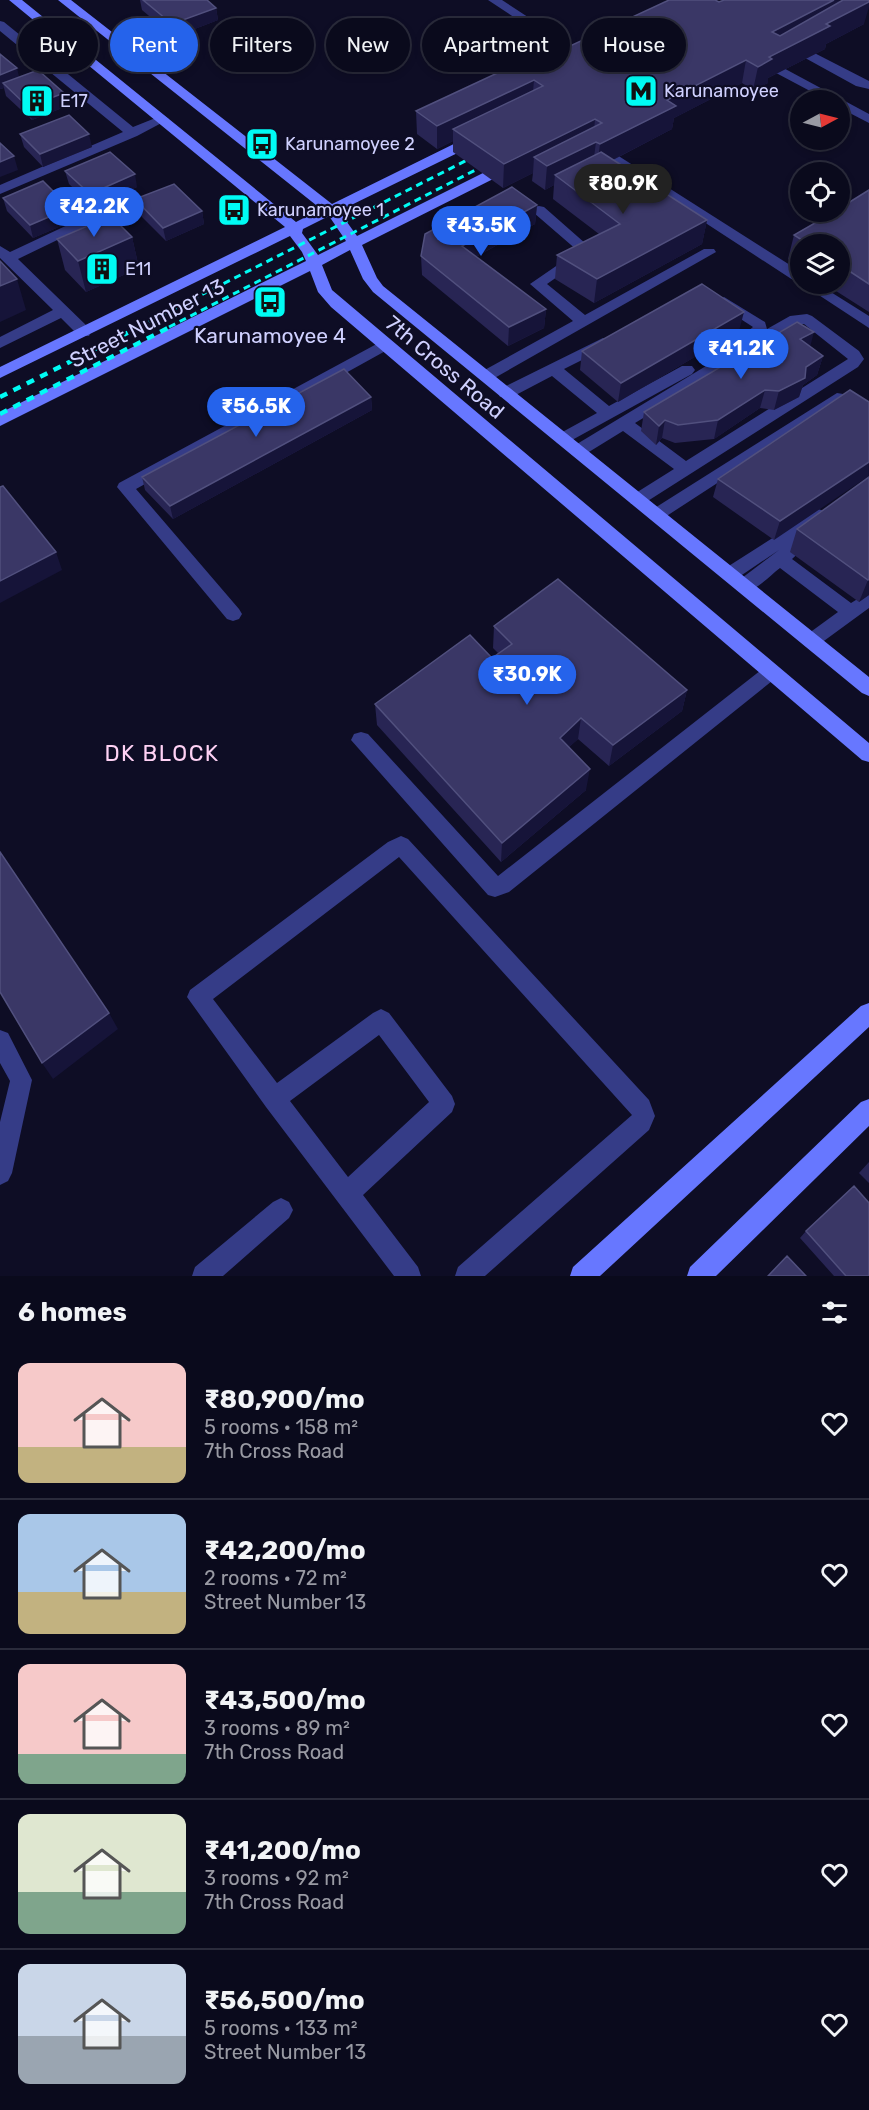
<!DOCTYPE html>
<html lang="en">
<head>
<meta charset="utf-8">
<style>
	:root { --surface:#0a0a1c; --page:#131325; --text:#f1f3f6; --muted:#999aa3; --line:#2a2b3b; --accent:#2563eb }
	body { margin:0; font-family:Rubik,sans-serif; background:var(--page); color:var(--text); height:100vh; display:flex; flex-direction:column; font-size:22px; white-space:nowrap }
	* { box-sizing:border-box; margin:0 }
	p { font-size:20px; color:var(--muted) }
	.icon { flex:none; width:33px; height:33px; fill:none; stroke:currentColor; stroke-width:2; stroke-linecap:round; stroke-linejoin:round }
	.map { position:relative; height:1276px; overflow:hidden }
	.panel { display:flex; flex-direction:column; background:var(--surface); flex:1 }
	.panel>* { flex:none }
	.banner { position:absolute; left:18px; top:18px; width:834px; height:54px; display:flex; gap:12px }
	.needle { width:39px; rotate:83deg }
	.tools { position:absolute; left:790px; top:90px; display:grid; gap:12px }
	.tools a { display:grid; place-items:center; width:60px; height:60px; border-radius:50%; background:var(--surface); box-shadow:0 3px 9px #0003,0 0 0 2px var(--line); font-size:30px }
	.price { position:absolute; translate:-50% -51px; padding:0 14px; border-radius:21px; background:var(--accent); color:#fff; font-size:20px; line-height:39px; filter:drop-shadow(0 2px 3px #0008) }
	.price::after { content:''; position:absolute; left:50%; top:36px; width:18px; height:14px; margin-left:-9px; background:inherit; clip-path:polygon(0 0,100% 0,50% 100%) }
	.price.current { background:#222; color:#fff }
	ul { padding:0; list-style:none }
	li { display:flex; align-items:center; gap:18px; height:150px; padding:0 18px }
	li+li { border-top:2px solid var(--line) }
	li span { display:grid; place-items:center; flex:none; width:168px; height:120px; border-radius:12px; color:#555 }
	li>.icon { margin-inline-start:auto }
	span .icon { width:72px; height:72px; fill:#fffc; stroke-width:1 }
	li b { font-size:26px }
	h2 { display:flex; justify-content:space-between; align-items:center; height:72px; padding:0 18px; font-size:26px }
	.chip { padding:0 21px; border-radius:27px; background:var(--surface); box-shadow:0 3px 9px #0003,0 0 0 2px var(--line); font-size:21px; line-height:54px }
	.chip.current { background:var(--accent); color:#fff }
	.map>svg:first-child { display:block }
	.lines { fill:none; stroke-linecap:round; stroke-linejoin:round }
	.lane { fill:#353c87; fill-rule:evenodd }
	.secondary { fill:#6777ff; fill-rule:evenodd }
	.rail-far1 { stroke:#00fbf4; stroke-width:3; stroke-dasharray:7 5; stroke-linecap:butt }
	.rail { stroke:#00fbf4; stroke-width:4.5; stroke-dasharray:8 7; stroke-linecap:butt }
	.wall { fill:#282554 }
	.shaded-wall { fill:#161439 }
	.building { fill:#3a3766; stroke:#51507e; stroke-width:1.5 }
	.labels { text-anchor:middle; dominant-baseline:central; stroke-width:4.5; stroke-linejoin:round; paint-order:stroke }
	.far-poi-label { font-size:18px; fill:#d0d1ff; stroke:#0e0d25; text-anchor:start }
	.street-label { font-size:21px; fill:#d0d1ff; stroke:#0e0d25 }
	.poi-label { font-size:21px; fill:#d0d1ff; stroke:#0e0d25 }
	.neighbourhood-label { font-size:22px; letter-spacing:1.5px; fill:#ffd2f5; stroke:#0e0d25 }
</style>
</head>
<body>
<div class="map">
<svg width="869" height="1276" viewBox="0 0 869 1276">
	<rect width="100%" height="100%" fill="#0e0d25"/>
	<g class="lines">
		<path class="lane" d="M488,0h14l93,61 -2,3h-8z
			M0,21l4,1 129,105 30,-12 6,4 -32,17 -137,58v-9l123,-53 -123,-101z
			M791,41l78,40v8l-13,-3 -69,-38v-6z
			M763,57l106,57v9l-29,-15v-8h-13l-68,-36v-6z
			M617,155l184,117v12l-5,-2 -184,-120 -2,-3z
			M539,206l5,1 50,44 -47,33 38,31 119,-66h10l2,3 -225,128h-10l-3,-4 3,-4 92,-51 -43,-37 48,-33 -44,-38 -2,-3 2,-3z
			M106,207l7,4 -2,3 -93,45 71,69 2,4 -2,4h-10l-18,-18 -61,30v-11l53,-27 -53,-52v-12l10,6z
			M802,284h16l51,32v12z
			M724,297l41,25 2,7 23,-13 17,-2 5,2 47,35 5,8 -6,8 -215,137h-12l-2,-4 2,-4 43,-27 -51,-38 -39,24h-12l-2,-4 2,-4 172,-104 -6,-4 15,-12 -34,-22 -2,-3zM798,324h6l44,35 -162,102 -51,-38z
			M603,338l8,5 -3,4 -44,22 45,37 73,-40h10l3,4 -3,4 -129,71 -6,-2 -2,-4 2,-4 40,-22 -45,-37 -40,21h-12l-2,-4 2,-4z
			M384,340l5,1 3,4 -3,4 -253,140 103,120 3,5 -3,5 -6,2 -6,-2 -110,-132 2,-4z
			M837,393l18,3 14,12v14c-11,-4 -18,-16 -30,-18l-177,115 -6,2 -6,-2 -2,-4 2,-4z
			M818,509l6,2 2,4 -2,4 -15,11 6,1 2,5 -25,23 59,44 18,-11v16l-52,38 -6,2 -6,-2 -3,-5 3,-5 33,-24 -58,-44c-12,9 -28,28 -42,23l-3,-5 3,-5 41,-31 -43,29 -6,2 -6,-2 -3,-5 3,-5z
			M771,665l6,2 3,5 -3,5 -268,215 -14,5 -7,-2 -137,-155 3,-6 7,-2 7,2 130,142 267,-209z
			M401,836l7,3 241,261 6,16 -6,14 -164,146h-30l3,-9 174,-152 -233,-258 -186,142 64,84 96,-70 8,-4 8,4 63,83 3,8 -3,8 -89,83 55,72 3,9h-27l-128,-169 -79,-110 3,-7 198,-148zM379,1035l50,67 -81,75 -58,-76z
			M0,1030l8,3 24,47 -20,93 -4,8 -8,4v-63l10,-41 -10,-18z
			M281,1198l8,4 4,8 -4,8 -66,58h-31l3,-9 78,-65z"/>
		<path class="secondary" d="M9,0h13l274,222 25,-13 -263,-209h13l261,204 138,-68h10l2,3 -2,3 -141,69 18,25 146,-73h10l2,3 -2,3 -151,76 15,33 6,8 486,391v19l-7,-3 -489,-401 -10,-13 -13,-29 -28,15 10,25 537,453v19l-7,-2 -531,-453 -13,-15 -8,-21 -310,155v-13l306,-152 -4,-9 -12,-16 -290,142v-11l285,-140zM329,216l17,25 -28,14 -16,-22 1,-4z
			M869,1003v24l-269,249h-30l3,-9 288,-261z
			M869,1099v27l-153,150h-29l3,-9 171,-165z"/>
		<path class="rail-far1" d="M138,327l341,-173
			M169,327l322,-165"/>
		<path class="rail" d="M0,397l141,-71
			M0,414l172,-88"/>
	</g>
	<path class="wall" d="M140,0h67l9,8 2,12 -44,17 -32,-27z
		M719,2l145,22 -38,20 -1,5 -57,29v5l-15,7 -11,-7 -68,35 -2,11 -59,31 94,60 -5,24 -108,59 -39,-24 2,-24 42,-21 -46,-35 1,-14 -9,5 -13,-9 1,-8 -30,15 -50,-36v-11l-16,8 -20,-15 -1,-23 109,-44z
		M0,54l19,23 45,16 3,13 -35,14 -26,-24 -2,-8 -4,1z
		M20,134l72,13 -49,20 -19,-20z
		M65,171l72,16 -44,20 -24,-23z
		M869,190v122l-44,-28h15v-40h-39v24l-13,-9 6,-24z
		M3,198l70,23 -40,17 -26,-27z
		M135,199l67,12 2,13 -38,17 -28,-28z
		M537,205l-2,19 -59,33 70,52 -2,19 -36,18 -86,-71 -1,-19z
		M132,237l7,31 -53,24 -21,-22 -8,-31z
		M739,331l-121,71 -38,-32 2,-19z
		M810,347l13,9 -6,19 -14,10 -4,12 -25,13 -14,-2 -46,31 -39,4 -13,-5 -6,7 -15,-14 3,-19z
		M850,390l-76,150 -61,-43 5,-18z
		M371,397l1,13 -199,109 -28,-29 -3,-13z
		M869,477v118l-10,7 -69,-50 7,-23z
		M494,626l193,64 -5,21 -73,55 -31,-27 -9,8 17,43 -85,72 -124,-137 -2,-21 117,-46 6,-5 -5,-5z
		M869,1162v21l-10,-10z
		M806,1231l63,45h-35l-34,-38z"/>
	<path class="shaded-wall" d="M834,0l35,2v5l-5,17 -38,20 -1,5 -57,29v5l-15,7 5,-23 10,-12 4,-23z
		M216,8l2,12 -44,17 -2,-13z
		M746,60l-4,23 -68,35 -2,11 -75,39 3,-24 67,-44z
		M17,68l3,13 -17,2 1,5 -4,1v-14z
		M534,80l-2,24 -79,25v12l-16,8v-23z
		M64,93l3,13 -35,14 -4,-13z
		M595,119l-2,24 -59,14 -1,16 -30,15 1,-24z
		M89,134l3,13 -49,20 -3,-13z
		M596,142l-3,23 -38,10 -1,10 -9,5 2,-24z
		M14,156l4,14 -18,7v-15z
		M135,174l2,13 -44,20 -3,-13z
		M537,205l-2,19 -74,41 1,-19z
		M70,208l3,13 -40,17 -3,-13z
		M202,211l2,13 -38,17 -3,-13z
		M707,220l-5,24 -108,59 3,-24z
		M132,237l7,31 -53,24 -8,-31z
		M17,279l9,31 -26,12v-36z
		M546,309l-2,19 -36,18 1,-19z
		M744,312l-5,19 -121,71 3,-19z
		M814,332l-5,19 -9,-12z
		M823,356l-6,19 -14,10 -4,12 -25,13 5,-19 27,-24z
		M765,390l-5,18 -46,31 4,-19z
		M371,397l1,13 -199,109 -3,-13z
		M665,420l-3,18 -6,7 3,-19z
		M869,462v14l-95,64 6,-19z
		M56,552l6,18 -62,33v-22z
		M869,579v16l-10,7 9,-22z
		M687,690l-5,21 -73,55 4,-21z
		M581,718l-3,21 -21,19 3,-20z
		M590,769l-4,21 -85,72 1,-19z
		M109,1013l9,16 -65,50 -11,-16z"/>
	<path class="building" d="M143,0h64l9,8 -44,16z
		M669,0h46l4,2 5,-2h110l-62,32 8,4 63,-36h25l1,2 -43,22 4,2 -61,31 3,2 -14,8 -12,-7 -79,40 9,6 -76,38 -4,-2 -49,24 -13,-9 68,-34 -7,-4 -91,45 -51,-35 90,-43 -9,-6 -97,46 -21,-15 103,-48 6,4z
		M0,54l17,14 -17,7z
		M38,70l26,23 -36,14 -25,-24z
		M69,115l20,19 -49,20 -20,-20z
		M0,143l14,13 -14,6z
		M110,152l25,22 -45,20 -25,-23z
		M601,152l106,68 -110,59 -40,-24 63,-31 -65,-49z
		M43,181l27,27 -40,17 -27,-27z
		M174,184l28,27 -39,17 -28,-29z
		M512,187l25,18 -75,41 84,63 -37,18 -88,-71 4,-22z
		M869,190v94l-29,-19v-21h-32l-14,-9 40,-23h6v-4z
		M111,216l21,21 -54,24 -21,-22z
		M0,261l17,18 -17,7z
		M702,284l42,28 -123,71 -39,-32z
		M797,322l17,10 -14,7 23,17 -17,11 -1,11 -26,13 -14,-1 -47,30 -40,5 -13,-5 -6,6 -15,-14z
		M344,369l27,28 -201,109 -28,-29z
		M850,390l19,12v60l-89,59 -62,-42z
		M869,477v102l-1,1 -71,-51z
		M3,486l53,66 -56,29v-94z
		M558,579l129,111 -74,55 -32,-27 -21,20 30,31 -88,74 -127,-139 95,-69 22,23 20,-14 -18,-18z
		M0,852l109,161 -67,50 -42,-71z
		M854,1186l15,17v73h-23l-40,-45z
		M787,1256l19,20h-38z"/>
	<defs>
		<g id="metro-square" transform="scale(1.725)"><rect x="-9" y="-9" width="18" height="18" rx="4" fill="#00fbf4" stroke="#0e0d25"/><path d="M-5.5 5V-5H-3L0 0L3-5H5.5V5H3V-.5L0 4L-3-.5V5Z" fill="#111"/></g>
		<g id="building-square" transform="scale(1.725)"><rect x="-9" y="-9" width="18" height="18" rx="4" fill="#00fbf4" stroke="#0e0d25"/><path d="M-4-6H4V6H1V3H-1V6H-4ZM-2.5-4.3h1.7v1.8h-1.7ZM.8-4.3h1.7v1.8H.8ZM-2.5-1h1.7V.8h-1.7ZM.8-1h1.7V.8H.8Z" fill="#111"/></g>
		<g id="bus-square" transform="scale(1.725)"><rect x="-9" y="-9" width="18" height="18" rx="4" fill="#00fbf4" stroke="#0e0d25"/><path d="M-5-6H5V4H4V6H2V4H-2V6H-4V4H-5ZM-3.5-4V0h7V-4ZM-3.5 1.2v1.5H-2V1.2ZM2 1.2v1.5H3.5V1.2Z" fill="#111"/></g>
	</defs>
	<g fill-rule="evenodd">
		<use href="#metro-square" x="641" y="91"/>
		<use href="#building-square" x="37" y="101"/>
		<use href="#bus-square" x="262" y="144"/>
		<use href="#bus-square" x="234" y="210"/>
		<use href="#building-square" x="102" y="269"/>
		<use href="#bus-square" x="270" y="302"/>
	</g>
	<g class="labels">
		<g class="far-poi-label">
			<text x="664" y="91">Karunamoyee</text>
			<text x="60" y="101">E17</text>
			<text x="285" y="144">Karunamoyee 2</text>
			<text x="257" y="210">Karunamoyee 1</text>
			<text x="125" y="269">E11</text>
		</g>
		<g class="street-label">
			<text transform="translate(147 323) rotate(-27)">Street Number 13</text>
			<text transform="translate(445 367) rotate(40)">7th Cross Road</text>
		</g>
		<g class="poi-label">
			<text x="270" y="335">Karunamoyee 4</text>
		</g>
		<g class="neighbourhood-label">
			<text x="162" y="753">DK BLOCK</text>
		</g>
	</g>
</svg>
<div class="tools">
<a><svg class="needle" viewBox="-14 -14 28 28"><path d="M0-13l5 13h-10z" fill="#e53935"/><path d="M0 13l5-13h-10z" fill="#999aa3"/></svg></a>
<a><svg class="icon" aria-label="locate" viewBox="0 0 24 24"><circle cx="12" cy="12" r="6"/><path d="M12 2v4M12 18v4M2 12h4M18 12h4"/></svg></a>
<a><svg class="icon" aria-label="layers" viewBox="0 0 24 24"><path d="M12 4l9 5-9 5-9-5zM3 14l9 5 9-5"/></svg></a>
</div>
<b class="price current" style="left:623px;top:215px">₹80.9K</b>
<b class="price" style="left:94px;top:238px">₹42.2K</b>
<b class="price" style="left:481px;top:257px">₹43.5K</b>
<b class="price" style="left:741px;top:380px">₹41.2K</b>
<b class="price" style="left:256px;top:438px">₹56.5K</b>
<b class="price" style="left:527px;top:706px">₹30.9K</b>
<div class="banner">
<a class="chip">Buy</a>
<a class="chip current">Rent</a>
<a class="chip">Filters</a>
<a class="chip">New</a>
<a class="chip">Apartment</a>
<a class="chip">House</a>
</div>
</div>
<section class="panel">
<h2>6 homes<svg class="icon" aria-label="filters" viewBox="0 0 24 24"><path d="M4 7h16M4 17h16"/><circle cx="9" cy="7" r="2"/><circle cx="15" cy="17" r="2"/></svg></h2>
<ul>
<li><span style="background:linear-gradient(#f6c9c9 70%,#c2b280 0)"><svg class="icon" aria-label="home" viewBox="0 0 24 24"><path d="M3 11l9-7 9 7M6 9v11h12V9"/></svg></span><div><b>₹80,900/mo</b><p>5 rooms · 158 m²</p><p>7th Cross Road</p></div><svg class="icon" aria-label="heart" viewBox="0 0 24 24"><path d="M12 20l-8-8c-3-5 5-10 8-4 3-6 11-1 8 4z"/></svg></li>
<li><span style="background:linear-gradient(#a9c7e8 65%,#c2b280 0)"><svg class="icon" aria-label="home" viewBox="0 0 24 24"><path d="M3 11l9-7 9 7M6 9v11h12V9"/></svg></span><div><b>₹42,200/mo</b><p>2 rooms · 72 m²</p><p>Street Number 13</p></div><svg class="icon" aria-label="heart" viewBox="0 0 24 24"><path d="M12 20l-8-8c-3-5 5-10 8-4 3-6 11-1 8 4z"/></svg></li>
<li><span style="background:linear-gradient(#f6c9c9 75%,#7fa58c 0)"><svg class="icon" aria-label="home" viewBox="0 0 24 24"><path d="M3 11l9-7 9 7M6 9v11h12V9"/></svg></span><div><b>₹43,500/mo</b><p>3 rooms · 89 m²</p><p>7th Cross Road</p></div><svg class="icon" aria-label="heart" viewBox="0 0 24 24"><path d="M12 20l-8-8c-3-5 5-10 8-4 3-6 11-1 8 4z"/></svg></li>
<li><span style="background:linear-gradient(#dfe7d0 65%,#7fa58c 0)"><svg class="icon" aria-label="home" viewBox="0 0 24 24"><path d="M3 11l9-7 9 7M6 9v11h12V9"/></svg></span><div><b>₹41,200/mo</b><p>3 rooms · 92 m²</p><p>7th Cross Road</p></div><svg class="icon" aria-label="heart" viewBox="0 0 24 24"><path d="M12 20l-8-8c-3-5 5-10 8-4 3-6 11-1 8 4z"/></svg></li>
<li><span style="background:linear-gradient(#c9d6e8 60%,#9aa5b1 0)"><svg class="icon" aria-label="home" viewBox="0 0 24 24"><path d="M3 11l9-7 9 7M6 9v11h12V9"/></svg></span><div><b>₹56,500/mo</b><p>5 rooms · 133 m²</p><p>Street Number 13</p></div><svg class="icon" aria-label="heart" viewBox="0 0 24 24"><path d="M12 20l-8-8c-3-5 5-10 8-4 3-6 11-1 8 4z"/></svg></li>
</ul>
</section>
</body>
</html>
